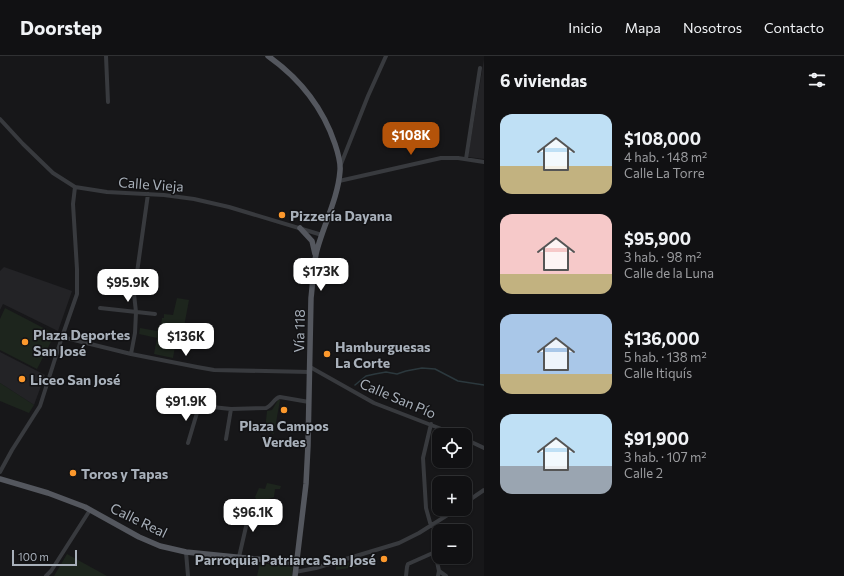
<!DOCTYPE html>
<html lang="es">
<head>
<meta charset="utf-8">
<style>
	:root { --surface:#111113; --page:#1e1f21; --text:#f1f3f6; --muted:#9c9da0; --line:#303133; --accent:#b45309 }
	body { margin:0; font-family:Commissioner,sans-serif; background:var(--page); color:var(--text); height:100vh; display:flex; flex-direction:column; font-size:15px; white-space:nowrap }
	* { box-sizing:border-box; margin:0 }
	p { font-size:13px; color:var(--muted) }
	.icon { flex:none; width:22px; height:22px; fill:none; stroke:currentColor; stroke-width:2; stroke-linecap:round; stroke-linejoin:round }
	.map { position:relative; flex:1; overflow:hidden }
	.details { display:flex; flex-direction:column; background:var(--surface); width:360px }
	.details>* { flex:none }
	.controls { position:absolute; left:432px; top:372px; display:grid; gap:8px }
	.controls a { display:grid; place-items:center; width:40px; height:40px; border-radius:8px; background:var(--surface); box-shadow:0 1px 3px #0004,0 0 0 1px var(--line); font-size:20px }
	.scale { position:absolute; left:12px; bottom:10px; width:65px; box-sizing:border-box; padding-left:4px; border:2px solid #a8b0ba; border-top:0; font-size:11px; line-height:14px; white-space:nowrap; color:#a8b0ba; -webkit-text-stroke:3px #121214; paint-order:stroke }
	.price { position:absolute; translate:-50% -34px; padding:0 9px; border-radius:8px; background:#fff; color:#222; font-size:13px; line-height:26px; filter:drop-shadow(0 1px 2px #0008) }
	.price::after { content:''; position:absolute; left:50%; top:24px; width:12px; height:9px; margin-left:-6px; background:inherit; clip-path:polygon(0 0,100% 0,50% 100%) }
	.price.current { background:var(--accent); color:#fff }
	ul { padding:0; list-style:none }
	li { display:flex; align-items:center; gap:12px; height:100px; padding:0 16px }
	li span { display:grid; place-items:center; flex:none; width:112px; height:80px; border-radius:12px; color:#555 }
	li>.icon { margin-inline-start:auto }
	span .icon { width:48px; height:48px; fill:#fffc; stroke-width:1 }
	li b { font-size:17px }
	h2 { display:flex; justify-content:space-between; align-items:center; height:48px; padding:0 16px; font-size:17px }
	header { display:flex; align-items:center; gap:24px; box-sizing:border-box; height:56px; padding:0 20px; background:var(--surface); border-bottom:1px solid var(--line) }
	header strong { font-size:19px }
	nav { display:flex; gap:22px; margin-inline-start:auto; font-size:14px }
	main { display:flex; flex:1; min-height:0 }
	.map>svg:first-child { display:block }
	.built { fill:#232326 }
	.green { fill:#1d251d }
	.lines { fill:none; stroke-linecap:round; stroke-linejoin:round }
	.stream { stroke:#2c393e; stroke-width:1.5 }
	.minor { stroke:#383a3e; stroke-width:4 }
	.major { stroke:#54575e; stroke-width:5.5 }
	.poi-dot { fill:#fc982c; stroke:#121214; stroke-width:1.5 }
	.labels { text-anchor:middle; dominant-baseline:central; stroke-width:3; stroke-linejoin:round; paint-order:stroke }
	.street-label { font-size:14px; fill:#a8b0ba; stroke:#121214 }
	.poi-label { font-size:14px; font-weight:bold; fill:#a8b0ba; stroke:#121214; text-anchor:start }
</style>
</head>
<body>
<header>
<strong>Doorstep</strong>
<nav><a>Inicio</a><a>Mapa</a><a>Nosotros</a><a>Contacto</a></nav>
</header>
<main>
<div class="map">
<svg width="484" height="520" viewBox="0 0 484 520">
	<rect width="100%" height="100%" fill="#171719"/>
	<path class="built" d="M484,3v100l-16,-2z
		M4,211l68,24 -14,40 -55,-27 -3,6v-39z
		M0,296l45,23 -11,30 -34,-22z"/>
	<path class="green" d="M177,242l12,2 -6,32 -1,10 -6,-1 -3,17 -19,-4 3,-16 -18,-4 1,-6 17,3 1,-4 3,-2 1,-7h2v-4l9,1z
		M5,252l50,26 -18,35 -37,-19v-31z
		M0,327l34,22 -5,8 -29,-12z
		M278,344h2l-6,34 -9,-4 2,-19 5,-1z
		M267,427l14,3 -1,3h-5l-1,8 -16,6 -3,-6 4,-9 6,1z
		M67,498l40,22h-53z
		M368,501l1,8 -33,5v-4z
		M260,507l33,4 -1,9h-35z"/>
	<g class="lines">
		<path class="stream" d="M355,329l11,-9 9,-2 11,-2 11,2 9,-3 16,-3 13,1 23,12 26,4"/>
		<path class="minor" d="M106,0l2,46
			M0,63l23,25 30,29 22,14 32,5 57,3 30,4 35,8 93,28
			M466,103l14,-91
			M341,108l27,-68 18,-40
			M339,125l102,-23h17l26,4
			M100,252l55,6
			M62,281l69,17 66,13 17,3 96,2
			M131,298l4,-21 1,-21 -2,-18 14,-100
			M310,311l64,36 83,32
			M183,348l48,5 35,-1c6,-2 8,-10 14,-11l29,5
			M226,383l5,-30
			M465,383l19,9
			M188,387l11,-37
			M0,416l12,-22 28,-44 22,-69 15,-43v-25l-4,-65 2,-17
			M465,447l19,-13
			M431,470l-5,-18 -3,-50 8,-34
			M186,496l2,24
			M435,496l4,19 -1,5
			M239,501l12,-52
			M439,515l7,5
			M295,516l21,-4 83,-25 20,-10 38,-24
			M46,520l5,-5 39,-61
			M406,520l1,-9 1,-3 27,-12 4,-3"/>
		<path class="major" d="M268,0c31,22 55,52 67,88 3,9 6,18 5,27 -2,27 -16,53 -23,79 -4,15 -4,32 -6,48l-3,147 -2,39 -11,92
			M300,172l12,13 3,13
			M0,423l48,14 37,14 54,30 21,9 26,6 110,11"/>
	</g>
	<g class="poi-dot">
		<circle cx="282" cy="159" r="4"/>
		<circle cx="25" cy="286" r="4"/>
		<circle cx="327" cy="298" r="4"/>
		<circle cx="22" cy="323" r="4"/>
		<circle cx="284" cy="354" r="4"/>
		<circle cx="73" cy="417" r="4"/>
		<circle cx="384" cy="503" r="4"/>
	</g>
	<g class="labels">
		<g class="street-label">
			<text transform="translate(151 128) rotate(4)">Calle Vieja</text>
			<text transform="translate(299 275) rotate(-89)">Vía 118</text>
			<text transform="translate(398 342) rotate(23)">Calle San Pío</text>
			<text transform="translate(139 464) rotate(26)">Calle Real</text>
		</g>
		<g class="poi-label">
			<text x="290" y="159">Pizzería Dayana</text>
			<text x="33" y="278">Plaza Deportes<tspan x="33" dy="16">San José</tspan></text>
			<text x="335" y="290">Hamburguesas<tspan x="335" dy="16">La Corte</tspan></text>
			<text x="30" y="323">Liceo San José</text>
			<text x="284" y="369" text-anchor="middle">Plaza Campos<tspan x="284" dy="16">Verdes</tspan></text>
			<text x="81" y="417">Toros y Tapas</text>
			<text x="376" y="503" text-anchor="end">Parroquia Patriarca San José</text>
		</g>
	</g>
</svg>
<div class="controls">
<a><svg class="icon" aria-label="locate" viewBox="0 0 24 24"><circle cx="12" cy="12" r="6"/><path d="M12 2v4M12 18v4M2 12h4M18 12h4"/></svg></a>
<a>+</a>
<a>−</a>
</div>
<div class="scale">100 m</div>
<b class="price current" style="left:411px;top:100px">$108K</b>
<b class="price" style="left:321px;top:236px">$173K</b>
<b class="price" style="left:128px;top:247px">$95.9K</b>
<b class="price" style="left:186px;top:301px">$136K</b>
<b class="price" style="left:186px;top:366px">$91.9K</b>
<b class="price" style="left:253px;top:477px">$96.1K</b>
</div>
<section class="details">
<h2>6 viviendas<svg class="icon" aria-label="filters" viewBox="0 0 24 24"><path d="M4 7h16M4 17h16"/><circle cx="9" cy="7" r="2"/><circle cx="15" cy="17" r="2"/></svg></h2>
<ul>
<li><span style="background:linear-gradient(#bfe0f5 65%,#c2b280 0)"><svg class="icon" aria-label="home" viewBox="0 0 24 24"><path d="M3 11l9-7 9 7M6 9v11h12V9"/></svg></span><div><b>$108,000</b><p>4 hab. · 148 m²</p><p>Calle La Torre</p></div></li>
<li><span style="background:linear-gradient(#f6c9c9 75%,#c2b280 0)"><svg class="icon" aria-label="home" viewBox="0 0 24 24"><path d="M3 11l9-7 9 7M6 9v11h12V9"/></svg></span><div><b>$95,900</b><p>3 hab. · 98 m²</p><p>Calle de la Luna</p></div></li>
<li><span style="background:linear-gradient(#a9c7e8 75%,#c2b280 0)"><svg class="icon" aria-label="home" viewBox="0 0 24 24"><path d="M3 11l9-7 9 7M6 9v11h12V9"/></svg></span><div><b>$136,000</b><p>5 hab. · 138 m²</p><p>Calle Itiquís</p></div></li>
<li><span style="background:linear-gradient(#bfe0f5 65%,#9aa5b1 0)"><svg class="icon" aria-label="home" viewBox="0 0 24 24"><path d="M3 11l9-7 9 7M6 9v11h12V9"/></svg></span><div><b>$91,900</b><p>3 hab. · 107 m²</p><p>Calle 2</p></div></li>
</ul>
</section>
</main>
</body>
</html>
